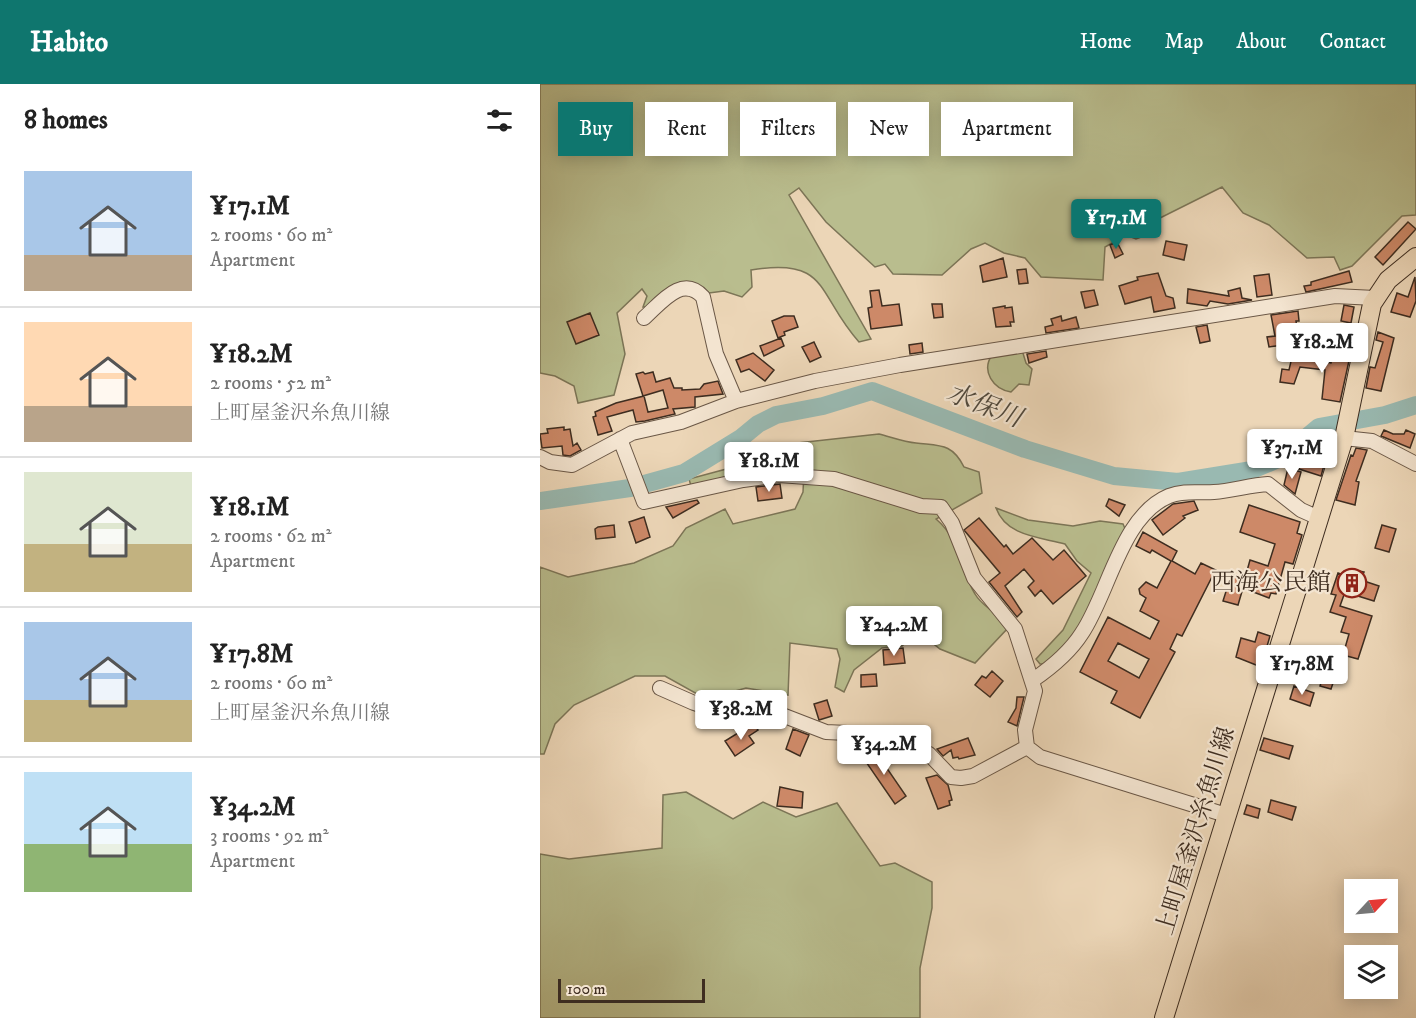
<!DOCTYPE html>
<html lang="en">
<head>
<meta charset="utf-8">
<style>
	:root { --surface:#fff; --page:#f6f6f6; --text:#222; --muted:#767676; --line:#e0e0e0; --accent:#0f766e }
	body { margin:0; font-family:"IM FELL DW Pica","Noto Serif JP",serif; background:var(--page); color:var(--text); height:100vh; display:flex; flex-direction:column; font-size:22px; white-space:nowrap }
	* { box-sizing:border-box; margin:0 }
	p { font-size:20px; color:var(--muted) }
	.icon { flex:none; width:33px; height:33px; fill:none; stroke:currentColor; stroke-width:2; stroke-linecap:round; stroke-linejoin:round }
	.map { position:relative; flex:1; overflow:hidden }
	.side { display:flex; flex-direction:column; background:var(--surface); width:540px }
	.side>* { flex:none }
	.banner { position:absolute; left:18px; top:18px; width:570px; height:54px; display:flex; gap:12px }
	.needle { width:39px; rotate:64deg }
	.fabs { position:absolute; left:804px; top:795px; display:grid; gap:12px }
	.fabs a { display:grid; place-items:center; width:54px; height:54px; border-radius:0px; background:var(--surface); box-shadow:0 3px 15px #0003; font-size:30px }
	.scale { position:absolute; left:18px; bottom:15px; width:147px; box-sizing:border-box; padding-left:6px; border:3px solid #3e2d20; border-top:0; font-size:16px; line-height:21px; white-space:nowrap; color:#3e2d20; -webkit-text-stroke:4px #f3e4d0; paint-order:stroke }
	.price { position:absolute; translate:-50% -51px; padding:0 14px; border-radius:6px; background:#fff; color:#222; font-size:20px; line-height:39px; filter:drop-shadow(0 2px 3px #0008) }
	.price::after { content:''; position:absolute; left:50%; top:36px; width:18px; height:14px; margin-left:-9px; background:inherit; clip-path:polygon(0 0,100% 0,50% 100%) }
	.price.active { background:var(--accent); color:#fff }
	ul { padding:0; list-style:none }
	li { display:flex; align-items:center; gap:18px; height:150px; padding:0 24px }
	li+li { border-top:2px solid var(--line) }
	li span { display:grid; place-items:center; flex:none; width:168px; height:120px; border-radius:0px; color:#555 }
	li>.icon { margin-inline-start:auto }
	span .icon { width:72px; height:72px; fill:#fffc; stroke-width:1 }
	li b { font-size:26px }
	h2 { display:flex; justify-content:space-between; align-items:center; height:72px; padding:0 24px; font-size:26px }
	.chip { padding:0 21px; border-radius:0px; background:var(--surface); box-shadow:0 3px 15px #0003; font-size:21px; line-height:54px }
	.chip.active { background:var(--accent); color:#fff }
	header { display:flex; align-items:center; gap:36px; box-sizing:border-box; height:84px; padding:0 30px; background:var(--accent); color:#fff }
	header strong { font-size:28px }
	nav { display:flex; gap:33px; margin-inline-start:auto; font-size:21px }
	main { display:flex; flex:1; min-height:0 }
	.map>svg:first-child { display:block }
	.green { fill:#b9bd8e; stroke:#7c7557; stroke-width:1.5 }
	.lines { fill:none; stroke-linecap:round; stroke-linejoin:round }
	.river { stroke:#99b9b1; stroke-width:18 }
	.building { fill:#cd8968; stroke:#3e2d20; stroke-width:1.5; fill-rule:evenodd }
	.minor-casing { stroke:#6a5746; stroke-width:16 }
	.major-casing { stroke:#3e2d20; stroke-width:20 }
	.minor { stroke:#f3e4d0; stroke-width:14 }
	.major { stroke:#ecd6b7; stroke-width:18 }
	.labels { text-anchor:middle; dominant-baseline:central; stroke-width:4.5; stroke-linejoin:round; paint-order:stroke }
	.poi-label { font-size:24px; fill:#3e2d20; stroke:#f3e4d0; text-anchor:end }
	.street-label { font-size:24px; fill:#3e2d20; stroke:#f3e4d0 }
	.water-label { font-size:26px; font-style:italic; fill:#50493d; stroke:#f3e4d0 }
</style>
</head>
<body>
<header>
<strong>Habito</strong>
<nav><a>Home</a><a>Map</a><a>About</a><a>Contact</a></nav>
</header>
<main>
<section class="side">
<h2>8 homes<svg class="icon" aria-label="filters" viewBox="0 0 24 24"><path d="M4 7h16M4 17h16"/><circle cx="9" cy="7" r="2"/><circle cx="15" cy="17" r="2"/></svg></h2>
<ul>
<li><span style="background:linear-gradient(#a9c7e8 70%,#b9a48a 0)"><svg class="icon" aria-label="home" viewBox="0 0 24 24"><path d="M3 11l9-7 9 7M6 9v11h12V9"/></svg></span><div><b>¥17.1M</b><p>2 rooms · 60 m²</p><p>Apartment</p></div></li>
<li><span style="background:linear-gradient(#ffd9b3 70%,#b9a48a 0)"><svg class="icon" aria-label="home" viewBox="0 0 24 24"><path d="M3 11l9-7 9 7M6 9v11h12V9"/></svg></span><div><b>¥18.2M</b><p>2 rooms · 52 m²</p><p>上町屋釜沢糸魚川線</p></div></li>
<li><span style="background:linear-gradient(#dfe7d0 60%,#c2b280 0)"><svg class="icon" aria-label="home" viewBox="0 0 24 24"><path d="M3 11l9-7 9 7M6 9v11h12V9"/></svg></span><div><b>¥18.1M</b><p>2 rooms · 62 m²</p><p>Apartment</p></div></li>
<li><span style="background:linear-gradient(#a9c7e8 65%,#c2b280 0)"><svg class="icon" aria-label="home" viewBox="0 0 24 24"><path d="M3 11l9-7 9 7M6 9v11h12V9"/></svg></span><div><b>¥17.8M</b><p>2 rooms · 60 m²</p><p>上町屋釜沢糸魚川線</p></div></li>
<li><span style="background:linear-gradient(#bfe0f5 60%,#8fb573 0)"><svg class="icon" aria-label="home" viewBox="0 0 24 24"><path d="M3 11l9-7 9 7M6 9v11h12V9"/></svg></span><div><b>¥34.2M</b><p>3 rooms · 92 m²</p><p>Apartment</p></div></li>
</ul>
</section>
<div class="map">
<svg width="876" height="934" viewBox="0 0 876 934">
	<rect width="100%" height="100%" fill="#ecd6b7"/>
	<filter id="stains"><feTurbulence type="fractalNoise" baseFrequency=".00333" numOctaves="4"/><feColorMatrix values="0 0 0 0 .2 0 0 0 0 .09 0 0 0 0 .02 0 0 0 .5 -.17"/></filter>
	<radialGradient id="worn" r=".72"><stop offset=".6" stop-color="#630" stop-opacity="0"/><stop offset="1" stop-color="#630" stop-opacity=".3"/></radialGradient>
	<path class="green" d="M0,0h876v131l-14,1 -50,50 -12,4 -6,-13 -27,1 -38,-33 -26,-12 -21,-26 -64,32 2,11 -24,9 -10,-4 -21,12 -2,33 -62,-3 -16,-19 -21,-5 -19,-10 -14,6 -29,26 -49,-1 -8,-10 -10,3 -49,-45 -27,-34 -10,7 82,144 -12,3c-43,-48 -29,-85 -108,-72l1,17 -10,10 -18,-6 -15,2 -13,-9 -16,-2 -32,25h-5l4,-11 -5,-7 -25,24 8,41 -11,41 -36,8 -4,-17 -19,-10 -15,-3z
		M482,266l4,13 6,6 -3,16 -10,-1 -8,8c-18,-3 -30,-21 -19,-37z
		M339,350c12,3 25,8 37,9 24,3 36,0 48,24l15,5 3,21 -46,26c25,21 23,49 39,75 8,14 23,17 32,35l-32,34 -35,-14 -15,-12 -12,-1 -11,10 -20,2 -28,22 -10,22 -9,-5 5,-28 -3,-10 -47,-6 -2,52 -42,-7 -40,11 -41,-23h-30l-61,29 -19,19 -11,30h-4v-187l28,10 66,-14 39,-17 13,-18 39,-19 8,15 62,-15 8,-17 1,-20 -113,14 -2,-7 41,-11 20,-24 29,1z
		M456,424l32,12 45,6 27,-5 23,3 3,7 -50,102 -29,31h-7l-4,-5 27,-29 28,-57 -14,-12 -12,-17c-26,-7 -59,-8 -69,-36z
		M146,708l47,27 30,-17 33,15 41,-14 43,63 15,-3 37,19v26l-12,60v50h-380v-164l29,5 93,-11 1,-53z"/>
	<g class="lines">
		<path class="river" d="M0,417l90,-13 54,-15 57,-35 17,-14 18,-9 47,-9 49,-15 153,58 89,27 64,6 74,-12 31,-13 36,-30 66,-12 31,-10"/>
	</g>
	<path class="building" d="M868,138l8,7 -33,36 -8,-8z
		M626,157l21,4 -3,15 -21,-5z
		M577,158l6,12 -8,4 -5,-13z
		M463,174l4,19 -24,5 -3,-16z
		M486,185l2,14 -9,1 -2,-14z
		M809,187l3,11 -46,10 -2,-6 7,-1v-3z
		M618,189l8,23 7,2 2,10 -21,4 -3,-15 -26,7 -6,-18 19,-6 -1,-3z
		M729,190l3,21 -15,2 -3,-21z
		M875,193l1,24 -6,16 -19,-5 6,-19 11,4z
		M700,204l2,10 10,2 -24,4 -18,-3 -3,5 -20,-3 1,-14 41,7 -1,-5z
		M339,206l3,16 17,-2 3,21 -31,4 -3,-21 4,-1 -2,-16z
		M554,206l4,15 -13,3 -4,-16z
		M392,220h10l1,13 -9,1z
		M804,221l10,2 -3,16 -10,-2z
		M465,222v2l7,-1 2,15h-4l1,4 -15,1 -3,-19z
		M758,227l1,10h-3l3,22 -30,4 -2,-10 8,-1 -4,-21z
		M50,229l9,22 -23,9 -9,-22z
		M244,232h10l4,11 -14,5 1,3 -7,3 -6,-17z
		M521,232l1,5 14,-4 3,11 -33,5 -1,-6 8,-2 -2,-6z
		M667,241l3,16 -10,2 -4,-16z
		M838,248l16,6 -13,53 -15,-3 4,-21 5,1 8,-26 -7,-2z
		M241,254l3,8 -20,10 -4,-10z
		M274,258l7,15 -11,5 -8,-15z
		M382,259l1,9 -13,2 -1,-9z
		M506,267l1,6 -18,6 -2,-9z
		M213,269l21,17 -9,11 -16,-12 -8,3 -5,-12z
		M793,269l17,3 -10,46 -18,-3 3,-29 -25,-3 -6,17 -14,-2 2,-13 7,1 3,-13 39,6z
		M103,288l2,2 8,-2 3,10 14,-4 4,10h8v2l18,-1 4,-5 14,-3 5,13 -28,3v10l-22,2 2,5 -30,7 -9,1 -3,-12 -26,7 5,14 -14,4 -5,-18 3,-1 -1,-4 21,-9 28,-7 4,16 20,-4 -5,-18 -20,6 -7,-22z
		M24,343v3l6,-1 3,17 4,-3 4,7 -11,6 -7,-1 -1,-9 -20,2 -2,-14 8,-1 -1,-4z
		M844,346l9,4h11l2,-4 9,4 -5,14 -29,-12z
		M816,364l11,2 -11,31 3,1 -4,23 -19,-5 15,-45 2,1z
		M766,370l19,8 -4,14 -22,-7z
		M748,384l13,4 -6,22 -11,-9z
		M240,400l2,14 -24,3 -2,-14z
		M569,415l16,6 -6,11 -13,-10z
		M157,416l2,3 -26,15 -7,-11z
		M654,417l4,9 -15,6 2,2 -22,17 -11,-15 21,-16z
		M709,421l51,17 -3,11 5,2 -9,29 -8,-2 -9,32 -5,-1 -2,5 -26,-10 -5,17 -15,-4 6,-19 -17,-5 -30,59 -5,-2 -7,15 5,3 -35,66 -29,-15 6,-12 -37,-19 28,-55 42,22 9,-18 -19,-10 6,-13 -6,-4 -1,-5 7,-7 11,6 14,-27 -19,-11 -2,3 -14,-7 7,-14 34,19 -5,10 23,13 6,-11 27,13 1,-3 16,5 5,-18 18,6 7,-22 -35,-12zM578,559l31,16 -10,19 -31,-17z
		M104,433l6,20 -14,6 -7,-21z
		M439,434l25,29 2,-2 7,9 19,-16 21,22 11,-10 22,26 -33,28 -12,-14 -6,6 -7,-9 6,-6 -10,-12 -19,17 17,26 -5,5 -28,-35 11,-9 -36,-43z
		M74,441l1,12 -19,2 -1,-10 3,-2z
		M842,441l14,4 -7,23 -14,-4z
		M815,486l9,2 -3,8 18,6 -5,15 -29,-9 -5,14 32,10 -14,43 -15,-4 6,-21 -8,-2 5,-15 -16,-5 6,-17 -5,-1 7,-21 14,5z
		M718,548l12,4 -9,31 -25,-10 5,-19 14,4z
		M363,564l2,15 -21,2 -1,-15z
		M754,567l26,6 -4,14 -26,-8z
		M452,587l11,10 -13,16 -15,-12 7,-9 4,2z
		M336,590l1,12 -16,1v-12z
		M783,592l11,4 -3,9 -11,-3z
		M754,602l20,7 -4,13 -20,-7z
		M477,613h7l-7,29 -9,-4 8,-14z
		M287,616l5,16 -13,4 -5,-16z
		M216,643l2,3 -9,6 5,7 -19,13 -10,-15 21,-13z
		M253,645l16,6 -9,21 -14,-7z
		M428,654l7,17 -16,4 -1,-2 -5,1 -2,-8 -8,6 -6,-7z
		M724,654l29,8 -4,13 -29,-9z
		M333,664l33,48 -11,8 -33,-48z
		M397,691l11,10 4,15 -3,1 1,4 -12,4 -12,-31z
		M240,703l23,5 -1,16 -25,-2z
		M731,716l25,7 -4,13 -24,-8z
		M707,721l13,4 -2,9 -14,-4z"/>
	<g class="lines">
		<g class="minor-casing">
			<path id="minor" d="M104,234c17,-15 38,-44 59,-21l13,57 20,47
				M804,354l28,3 44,23
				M80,355l24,63 99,-22 36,-5 55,4 87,27 20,1 11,16 22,55 41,51 20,62 -10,39 2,17 13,10 186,58
				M0,373l10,5 22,3 60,-32 49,-11 55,-21 79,-20 85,-16 435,-69 40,2
				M493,596c19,-13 37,-28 49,-47 27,-40 39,-117 87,-137 15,-6 29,-3 45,-4 18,-1 36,-7 54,-8l33,26 18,8
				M120,604l34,15 46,16 42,-4 44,17 64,3 39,19 22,23 10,1 12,-2 54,-29"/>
		</g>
		<g class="major-casing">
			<path id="major" d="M624,934l180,-580 28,-134 16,-24 28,-23"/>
		</g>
		<use href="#minor" class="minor"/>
		<use href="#major" class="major"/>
	</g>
	<defs>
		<g id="building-ring" transform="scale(1.5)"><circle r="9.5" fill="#f3e4d0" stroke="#8f2418" stroke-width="1.5"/><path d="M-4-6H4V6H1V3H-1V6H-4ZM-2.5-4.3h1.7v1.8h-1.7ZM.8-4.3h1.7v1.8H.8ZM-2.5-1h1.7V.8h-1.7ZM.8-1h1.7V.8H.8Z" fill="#8f2418"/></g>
	</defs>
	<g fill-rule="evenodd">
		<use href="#building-ring" x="812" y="499"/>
	</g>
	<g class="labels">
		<g class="poi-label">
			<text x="791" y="499">西海公民館</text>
		</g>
		<g class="street-label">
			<text transform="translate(656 747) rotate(-73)">上町屋釜沢糸魚川線</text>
		</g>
		<g class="water-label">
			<text transform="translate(444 322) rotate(21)">水保川</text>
		</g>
	</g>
	<rect width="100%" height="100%" filter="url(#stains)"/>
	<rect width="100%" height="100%" fill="url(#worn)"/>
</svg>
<div class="fabs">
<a><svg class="needle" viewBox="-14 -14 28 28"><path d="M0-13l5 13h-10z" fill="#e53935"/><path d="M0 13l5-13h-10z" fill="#767676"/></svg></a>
<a><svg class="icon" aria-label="layers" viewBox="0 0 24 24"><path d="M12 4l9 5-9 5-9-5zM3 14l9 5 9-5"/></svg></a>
</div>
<div class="scale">100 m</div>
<b class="price active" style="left:576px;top:166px">¥17.1M</b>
<b class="price" style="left:782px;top:290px">¥18.2M</b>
<b class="price" style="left:752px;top:396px">¥37.1M</b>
<b class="price" style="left:229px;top:409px">¥18.1M</b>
<b class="price" style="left:354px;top:573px">¥24.2M</b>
<b class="price" style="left:762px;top:612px">¥17.8M</b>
<b class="price" style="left:201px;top:657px">¥38.2M</b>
<b class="price" style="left:344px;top:692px">¥34.2M</b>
<div class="banner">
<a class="chip active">Buy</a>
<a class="chip">Rent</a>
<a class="chip">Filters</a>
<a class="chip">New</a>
<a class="chip">Apartment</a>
</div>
</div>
</main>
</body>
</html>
